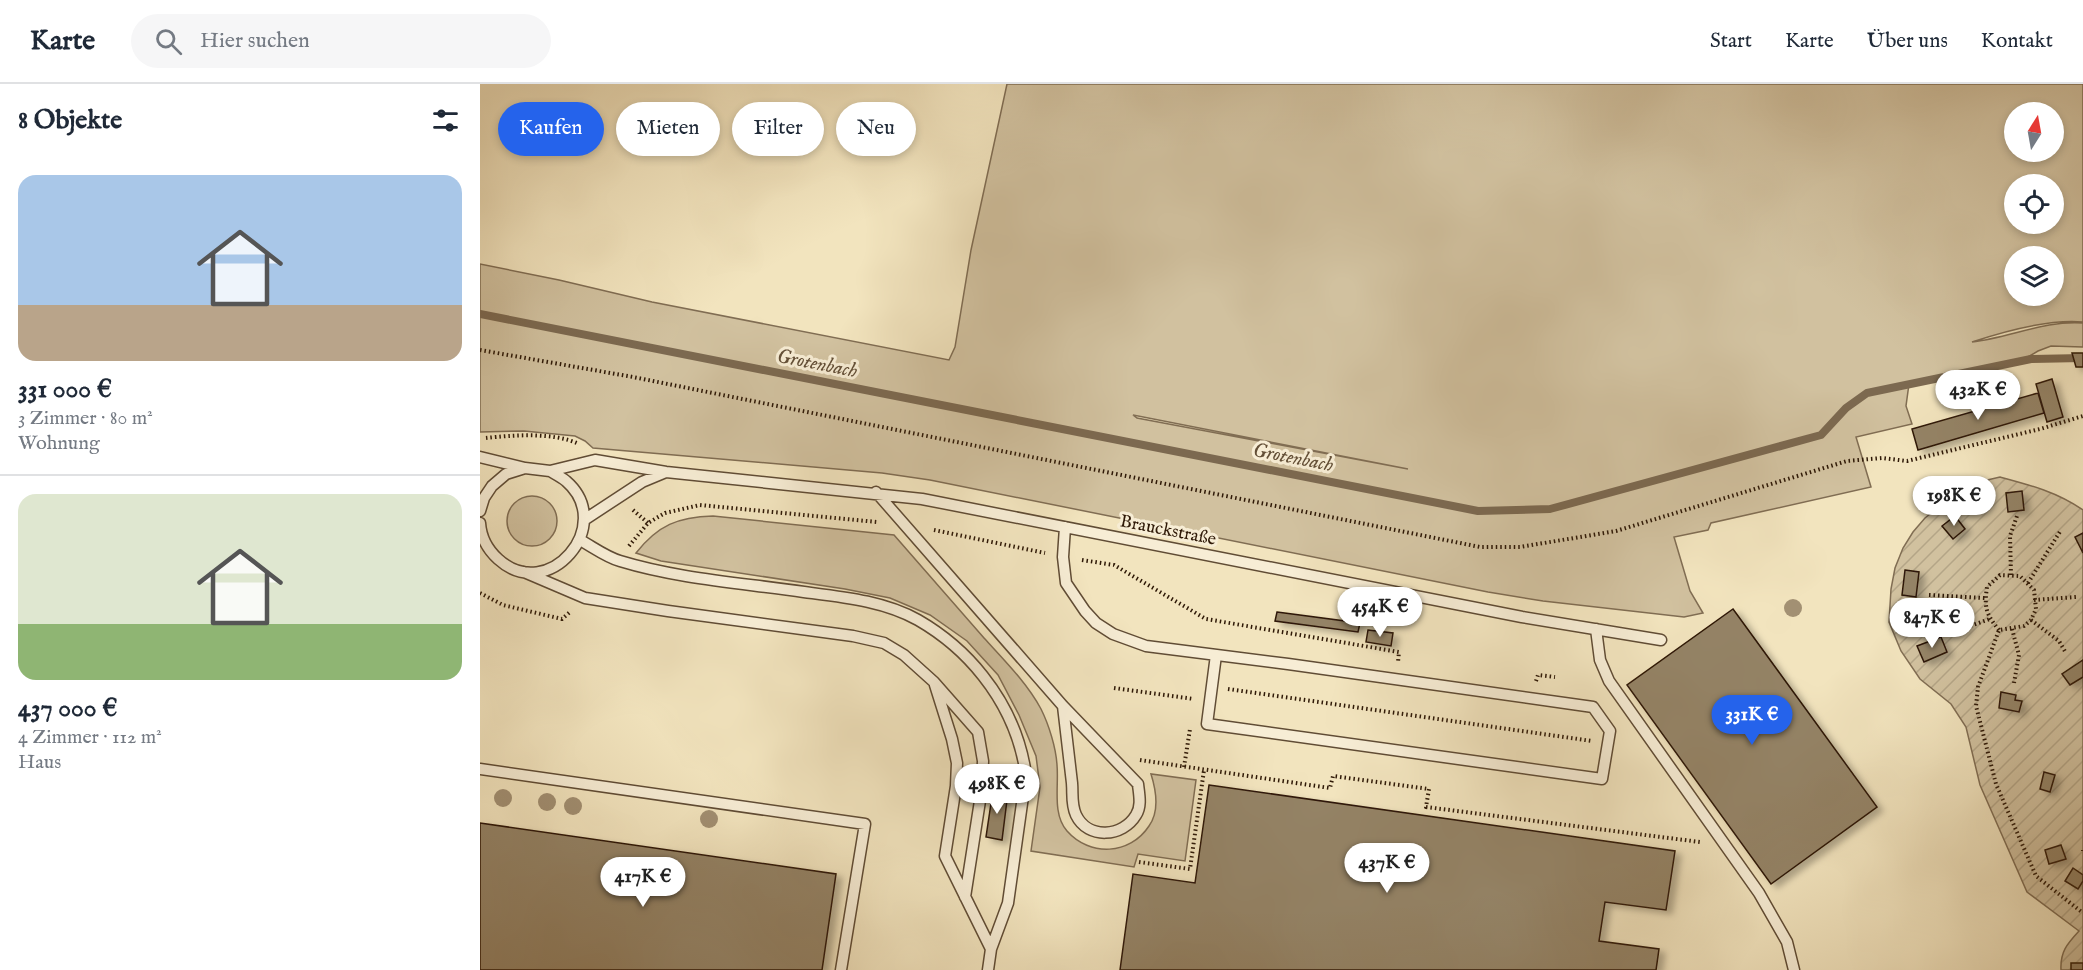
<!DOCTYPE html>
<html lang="de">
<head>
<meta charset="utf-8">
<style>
	:root { --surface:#fff; --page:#f6f6f7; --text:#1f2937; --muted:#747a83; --line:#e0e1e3; --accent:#2563eb }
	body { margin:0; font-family:"IM FELL English",serif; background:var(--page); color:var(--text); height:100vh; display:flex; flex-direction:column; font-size:22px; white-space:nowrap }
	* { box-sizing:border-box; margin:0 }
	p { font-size:20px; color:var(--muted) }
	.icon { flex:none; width:33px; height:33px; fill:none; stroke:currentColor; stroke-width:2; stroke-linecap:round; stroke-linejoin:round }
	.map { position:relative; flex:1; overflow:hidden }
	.panel { display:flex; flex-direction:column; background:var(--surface); width:480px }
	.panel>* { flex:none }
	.banner { position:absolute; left:18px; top:18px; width:570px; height:54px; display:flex; gap:12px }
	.needle { width:39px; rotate:11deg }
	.fabs { position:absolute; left:1524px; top:18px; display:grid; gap:12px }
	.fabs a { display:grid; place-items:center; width:60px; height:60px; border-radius:50%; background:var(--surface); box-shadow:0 3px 9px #0003; font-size:30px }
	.price { position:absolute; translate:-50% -51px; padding:0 14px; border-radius:21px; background:#fff; color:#222; font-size:20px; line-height:39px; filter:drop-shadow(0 2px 3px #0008) }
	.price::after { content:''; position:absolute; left:50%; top:36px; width:18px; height:14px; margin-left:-9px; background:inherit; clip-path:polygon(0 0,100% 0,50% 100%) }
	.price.active { background:var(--accent); color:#fff }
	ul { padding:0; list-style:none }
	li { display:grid; align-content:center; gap:12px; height:318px; padding:0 18px }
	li+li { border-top:2px solid var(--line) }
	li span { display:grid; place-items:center; height:186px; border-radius:18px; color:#555 }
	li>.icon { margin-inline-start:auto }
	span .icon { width:108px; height:108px; fill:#fffc; stroke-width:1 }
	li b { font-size:26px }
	h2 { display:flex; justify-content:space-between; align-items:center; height:72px; padding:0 18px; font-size:26px }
	.tag { padding:0 21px; border-radius:27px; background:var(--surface); box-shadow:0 3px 9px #0003; font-size:21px; line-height:54px }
	.tag.active { background:var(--accent); color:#fff }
	header { display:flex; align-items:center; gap:36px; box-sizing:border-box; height:84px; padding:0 30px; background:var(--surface); border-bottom:2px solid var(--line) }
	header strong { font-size:28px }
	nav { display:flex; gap:33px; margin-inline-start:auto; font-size:21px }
	.search { width:420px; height:54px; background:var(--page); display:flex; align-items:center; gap:15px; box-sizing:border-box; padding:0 21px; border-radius:33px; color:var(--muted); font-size:22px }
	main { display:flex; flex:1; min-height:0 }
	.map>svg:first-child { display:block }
	.green { fill:#d1c19f; stroke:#806d53; stroke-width:1.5; fill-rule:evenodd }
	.garden { fill:url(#garden-furrows); stroke:#806d53; stroke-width:1.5 }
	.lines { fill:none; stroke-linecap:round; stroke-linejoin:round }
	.stream { stroke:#7c6950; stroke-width:8 }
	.building { fill:#948366; stroke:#2f1907; stroke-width:1.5; filter:url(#shadow) }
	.lane-casing { stroke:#604c35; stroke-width:13 }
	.path { stroke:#2f1907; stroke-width:4; stroke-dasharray:1.5 3; stroke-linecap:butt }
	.lane { stroke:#f7edd5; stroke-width:10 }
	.tree { fill:#a29073 }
	.labels { text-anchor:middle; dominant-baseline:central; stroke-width:6; stroke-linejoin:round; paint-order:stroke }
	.street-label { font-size:18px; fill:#2f1907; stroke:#f7edd5 }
	.water-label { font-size:20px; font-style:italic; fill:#634f37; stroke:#f7edd5 }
</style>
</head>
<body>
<header>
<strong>Karte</strong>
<div class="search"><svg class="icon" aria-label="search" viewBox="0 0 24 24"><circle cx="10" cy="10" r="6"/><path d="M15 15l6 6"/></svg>Hier suchen</div>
<nav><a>Start</a><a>Karte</a><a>Über uns</a><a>Kontakt</a></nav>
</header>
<main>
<section class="panel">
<h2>8 Objekte<svg class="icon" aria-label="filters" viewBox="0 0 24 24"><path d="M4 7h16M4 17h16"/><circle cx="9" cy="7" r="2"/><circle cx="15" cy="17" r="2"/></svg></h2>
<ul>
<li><span style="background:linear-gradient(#a9c7e8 70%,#b9a48a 0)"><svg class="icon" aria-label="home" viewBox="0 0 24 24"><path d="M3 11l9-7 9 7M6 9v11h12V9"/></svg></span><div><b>331 000 €</b><p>3 Zimmer · 80 m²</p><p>Wohnung</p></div></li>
<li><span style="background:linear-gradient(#dfe7d0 70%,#8fb573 0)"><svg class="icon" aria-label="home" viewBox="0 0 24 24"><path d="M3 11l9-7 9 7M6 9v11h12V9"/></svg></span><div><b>437 000 €</b><p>4 Zimmer · 112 m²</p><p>Haus</p></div></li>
</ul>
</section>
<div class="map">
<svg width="1603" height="886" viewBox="0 0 1603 886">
	<defs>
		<pattern id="garden-furrows" width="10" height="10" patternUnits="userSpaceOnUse" patternTransform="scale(1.5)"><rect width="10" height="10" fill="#d1c19f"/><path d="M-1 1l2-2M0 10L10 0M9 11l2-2" fill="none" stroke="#b4a587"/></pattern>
		<filter id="shadow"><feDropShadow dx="6" dy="4" stdDeviation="3" flood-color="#0004"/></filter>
	</defs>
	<rect width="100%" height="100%" fill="#f2e4be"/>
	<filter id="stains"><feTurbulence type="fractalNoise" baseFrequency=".00333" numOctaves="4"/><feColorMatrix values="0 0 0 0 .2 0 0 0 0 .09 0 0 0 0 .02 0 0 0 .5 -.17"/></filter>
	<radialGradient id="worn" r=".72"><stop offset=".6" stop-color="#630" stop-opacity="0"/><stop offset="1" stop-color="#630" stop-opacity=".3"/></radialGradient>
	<path class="green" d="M527,0h1076v238c-34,-3 -78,9 -111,20 37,-4 73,-22 111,-19v24l-32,-1 -13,5 -17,10 -112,23 -3,22 6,18 -56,13 15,50 -160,36 -3,7 -34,7 16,54 13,22 -19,4 -141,-16 -55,-9 -558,-112 -48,-7 -289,-25 -8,-7 -10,-5 -51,-5 -44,1v-168l79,16 93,22 297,58 6,-13 16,-97zM1574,28v40h-40v-40zM1534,100h40v40h-40zM1574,172v40h-40v-40zM653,331l275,54 -271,-51z
		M27 437a25 25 0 1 1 50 0a25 25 0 1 1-50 0Z
		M233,432l181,19c30,34 60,69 90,103 20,22 43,45 57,71 8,16 15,39 16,56 2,21 -5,49 10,66 23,26 63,24 82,-5 11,-15 7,-36 2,-52l45,6 -11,81 -47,-7 -4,13 -103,-16 9,-64 -4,-31 -17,-41 -21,-40 -31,-34 -37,-26 -40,-17 -45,-9 -184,-28 -25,-8c22,-28 42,-36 77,-37z"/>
	<path class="garden" d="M1520,393c30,8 57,15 83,33v460h-22c-1,-18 6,-26 18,-39l-52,-39 -47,-107 -14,-58 -15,-23 -31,-25 -19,-28 -12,-29 2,-33 4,-21 8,-20 10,-16 12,-14 41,-33z"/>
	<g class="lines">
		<path class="stream" d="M0,230l998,197 72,-2 271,-74 25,-27 21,-15 164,-34 52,-1"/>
	</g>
	<path class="building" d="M1592,269h11v14h-7z
		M1572,295l11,38 -16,5 -11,-38z
		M1558,309l6,20 -126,37 -6,-21z
		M1542,407l2,19 -16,2 -2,-19z
		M1475,432l10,13 -12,10 -11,-13z
		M1603,449v20l-8,-16z
		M1425,486l14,2 -3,25 -14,-2z
		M1253,525l144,198 -106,77 -144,-199z
		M797,528l83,11 -2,9 -83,-11z
		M888,546l25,3 -2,13 -25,-4z
		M1461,553l6,15 -23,10 -7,-16z
		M1603,576v17l-13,8 -8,-11z
		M1521,608l15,3 -1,5 7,1 -3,11 -20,-4z
		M1564,688l11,3 -5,17 -10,-3z
		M729,701l466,66 -9,59 -61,-8 -6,39 60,8 -3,21h-536l13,-96 62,9z
		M513,706l15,2 -6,48 -16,-3z
		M0,739l356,51 -14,96h-342z
		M1581,761l5,14 -17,5 -4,-14z
		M1593,784l10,7v6l-5,8 -13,-8z
		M1591,879h12v7h-12z"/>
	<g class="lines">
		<g class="lane-casing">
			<path id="lane" d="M0,373l45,11
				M396,408l187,214 75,78c1,10 4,22 -2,31 -13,22 -48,25 -60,0 -5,-11 -3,-20 -4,-32 -3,-25 -6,-51 -9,-77
				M0,427l4,-13 8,-12 14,-12 19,-6 25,3 45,-11 71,12 256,27 600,118 139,23
				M104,436l58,-38 24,-10
				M0,439c1,15 7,26 18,36 50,46 119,-34 68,-78 -5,-4 -11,-7 -16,-10
				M585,443l-2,30 3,26 19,28 11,12 17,11 33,12 142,18 305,43 17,24 -8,48 -395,-55 9,-69
				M100,456c13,7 26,17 40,21 59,18 123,22 184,31 39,5 80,9 114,28 26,15 47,33 65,56 23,29 38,63 43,99l-18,128 -17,46 -3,21
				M44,488l61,26 83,13 185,25 31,7 20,12 30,27 44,50 5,29 -1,27 -17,109
				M1116,545l4,31 9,21 150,212 28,49 7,28
				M455,601l17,54 5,24 -1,23 -11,70 46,93
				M0,685l385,55 -24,146"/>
		</g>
		<path class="path" d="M0,266l153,27 847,170h40l96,-16 231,-70 35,-3 25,3 133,-32 43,-13
			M6,354c27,-3 68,-6 93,6
			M153,426l15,13
			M454,446l111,23
			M149,462l19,-23 17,-10 35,-8 177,17
			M602,476l32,5 92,54 193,33 -1,10
			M1531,491l-1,-39 7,-20
			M1548,499l33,-53
			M0,509l23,12 59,14 8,-7
			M1449,511l56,3
			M1554,516l42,-3
			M1551,536l28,21 7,12
			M1532,545l7,26 -5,28
			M1519,546c-13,-16 -15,-22 -12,-43l13,-12 20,1 14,14 2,19 -5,11 -7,6 -25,4 -21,57 -2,19 20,78 40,92 47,37
			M1465,551l45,-16
			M1056,597l2,-6 17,2
			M634,604l80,11
			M748,605l364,52
			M660,676l190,28 3,-12 96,13 -3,18 274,35
			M704,683l6,-38
			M1603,767v-1
			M659,778l51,7 14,-99"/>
		<use href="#lane" class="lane"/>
	</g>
	<g class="tree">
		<circle cx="1313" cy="524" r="9"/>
		<circle cx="23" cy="714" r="9"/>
		<circle cx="67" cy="718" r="9"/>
		<circle cx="93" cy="722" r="9"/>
		<circle cx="229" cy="735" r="9"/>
	</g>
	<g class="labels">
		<g class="street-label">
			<text transform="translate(688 447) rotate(11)">Brauckstraße</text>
		</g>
		<g class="water-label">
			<text transform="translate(337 280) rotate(11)">Grotenbach</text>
			<text transform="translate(813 374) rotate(11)">Grotenbach</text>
		</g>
	</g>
	<rect width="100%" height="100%" filter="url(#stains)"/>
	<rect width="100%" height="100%" fill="url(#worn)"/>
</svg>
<div class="fabs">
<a><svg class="needle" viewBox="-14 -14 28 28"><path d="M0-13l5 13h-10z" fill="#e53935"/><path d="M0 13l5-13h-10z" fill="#747a83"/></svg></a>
<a><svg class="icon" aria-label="locate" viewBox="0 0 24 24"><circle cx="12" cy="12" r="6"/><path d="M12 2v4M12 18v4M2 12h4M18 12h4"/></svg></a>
<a><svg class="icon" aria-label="layers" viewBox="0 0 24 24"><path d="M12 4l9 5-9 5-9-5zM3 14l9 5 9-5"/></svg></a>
</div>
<b class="price" style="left:1498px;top:337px">432K €</b>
<b class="price" style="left:1474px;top:443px">198K €</b>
<b class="price" style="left:900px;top:554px">454K €</b>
<b class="price" style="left:1452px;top:565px">847K €</b>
<b class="price active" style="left:1272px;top:662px">331K €</b>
<b class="price" style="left:517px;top:731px">498K €</b>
<b class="price" style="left:907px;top:810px">437K €</b>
<b class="price" style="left:163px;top:824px">417K €</b>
<div class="banner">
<a class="tag active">Kaufen</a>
<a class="tag">Mieten</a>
<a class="tag">Filter</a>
<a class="tag">Neu</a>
</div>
</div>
</main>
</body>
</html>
